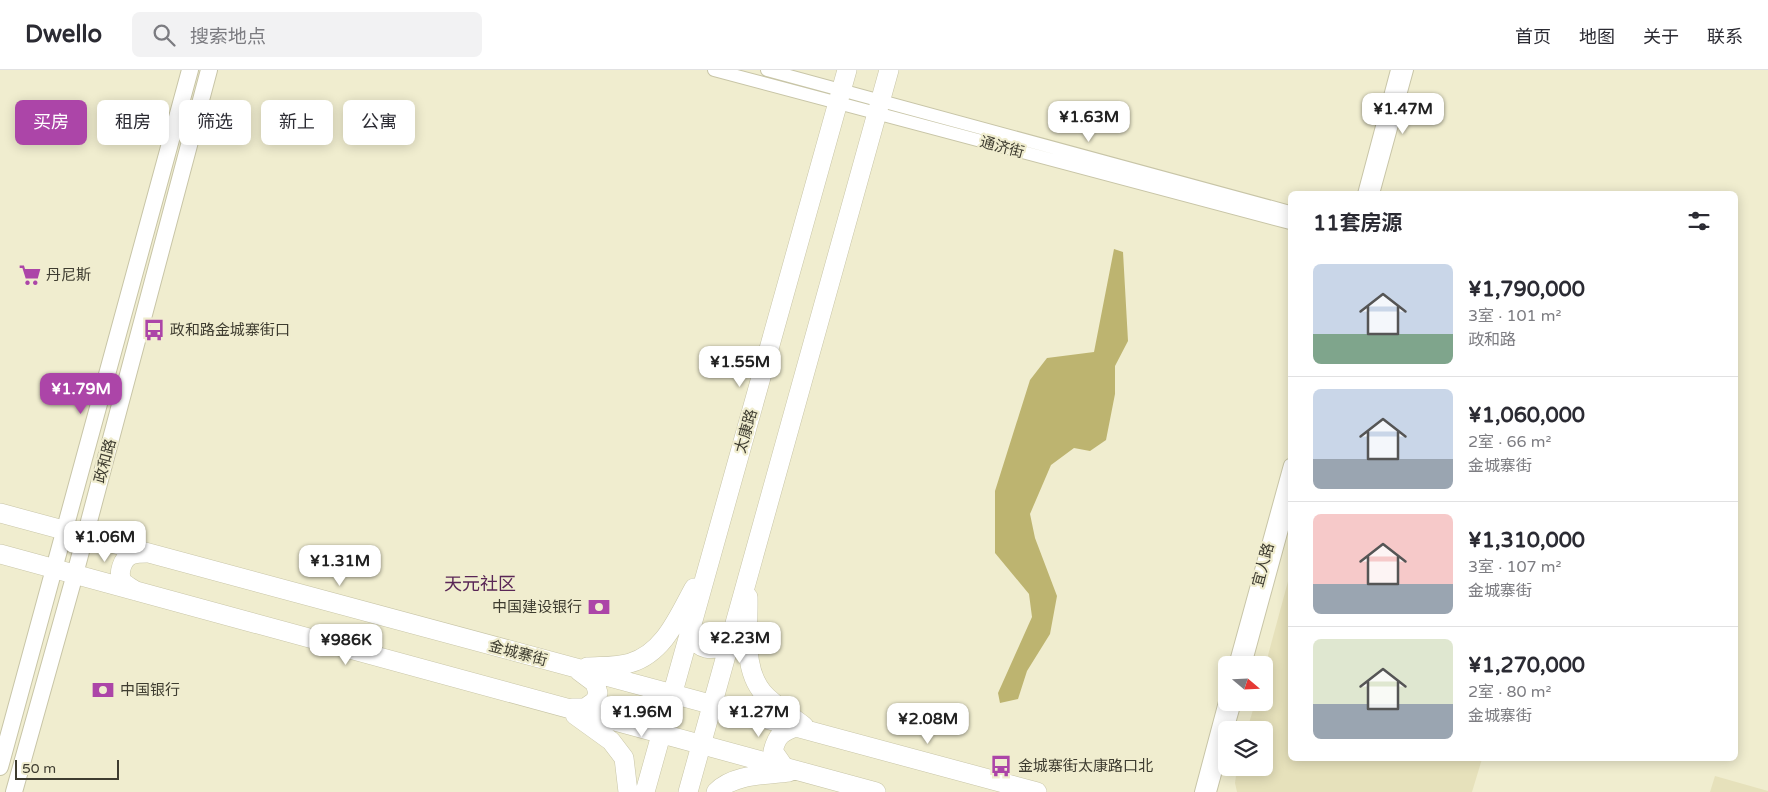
<!DOCTYPE html>
<html lang="zh">
<head>
<meta charset="utf-8">
<style>
	:root { --surface:#fff; --page:#f2f2f3; --text:#2b2b33; --muted:#7c7c81; --line:#e1e1e2; --accent:#ac45a8 }
	body { margin:0; font-family:"Varela Round","Noto Sans SC",sans-serif; background:var(--page); color:var(--text); height:100vh; display:flex; flex-direction:column; font-size:19px; white-space:nowrap }
	* { box-sizing:border-box; margin:0 }
	p { font-size:16px; color:var(--muted) }
	.icon { flex:none; width:28px; height:28px; fill:none; stroke:currentColor; stroke-width:2; stroke-linecap:round; stroke-linejoin:round }
	.map { position:relative; flex:1; overflow:hidden }
	.panel { position:absolute; left:1288px; top:121px; width:450px; height:570px; display:flex; flex-direction:column; background:var(--surface); border-radius:8px; box-shadow:0 2px 12px #0003 }
	.panel>* { flex:none }
	.banner { position:absolute; left:15px; top:30px; width:475px; height:45px; display:flex; gap:10px }
	.needle { width:32px; rotate:109deg }
	.controls { position:absolute; left:1218px; top:586px; display:grid; gap:10px }
	.controls a { display:grid; place-items:center; width:55px; height:55px; border-radius:8px; background:var(--surface); box-shadow:0 2px 12px #0003; font-size:25px }
	.scale { position:absolute; left:15px; bottom:12px; width:104px; box-sizing:border-box; padding-left:5px; border:2px solid #3e3c30; border-top:0; font-size:14px; line-height:18px; white-space:nowrap; color:#3e3c30; -webkit-text-stroke:4px #f0edcf; paint-order:stroke }
	.price { position:absolute; translate:-50% -42px; padding:0 11px; border-radius:10px; background:#fff; color:#222; font-size:16px; line-height:32px; filter:drop-shadow(0 1px 2px #0008) }
	.price::after { content:''; position:absolute; left:50%; top:30px; width:15px; height:11px; margin-left:-8px; background:inherit; clip-path:polygon(0 0,100% 0,50% 100%) }
	.price.on { background:var(--accent); color:#fff }
	ul { padding:0; list-style:none }
	li { display:flex; align-items:center; gap:15px; height:125px; padding:0 25px }
	li+li { border-top:1px solid var(--line) }
	li span { display:grid; place-items:center; flex:none; width:140px; height:100px; border-radius:8px; color:#555 }
	li>.icon { margin-inline-start:auto }
	span .icon { width:60px; height:60px; fill:#fffc; stroke-width:1 }
	li b { font-size:21px }
	h2 { display:flex; justify-content:space-between; align-items:center; height:60px; padding:0 25px; font-size:21px }
	.pill { padding:0 18px; border-radius:8px; background:var(--surface); box-shadow:0 2px 12px #0003; font-size:18px; line-height:45px }
	.pill.on { background:var(--accent); color:#fff }
	header { display:flex; align-items:center; gap:30px; box-sizing:border-box; height:70px; padding:0 25px; background:var(--surface); border-bottom:1px solid var(--line) }
	header strong { font-size:24px }
	nav { display:flex; gap:28px; margin-inline-start:auto; font-size:18px }
	.search { width:350px; height:45px; background:var(--page); display:flex; align-items:center; gap:12px; box-sizing:border-box; padding:0 18px; border-radius:8px; color:var(--muted); font-size:19px }
	.map>svg:first-child { display:block }
	.built { fill:#e6e1bb }
	.water { fill:#bdb470 }
	.lines { fill:none; stroke-linecap:round; stroke-linejoin:round }
	.minor-casing { stroke:#c8c5a7; stroke-width:14 }
	.tertiary-casing { stroke:#c8c5a7; stroke-width:18 }
	.secondary-casing { stroke:#c8c5a7; stroke-width:20 }
	.minor { stroke:#fff; stroke-width:12 }
	.tertiary { stroke:#fff; stroke-width:16 }
	.secondary { stroke:#fff; stroke-width:19 }
	.labels { text-anchor:middle; dominant-baseline:central; stroke-width:4.5; stroke-linejoin:round; paint-order:stroke }
	.street-label { font-size:15px; fill:#3e3c30; stroke:#f0edcf }
	.poi-label { font-size:15px; fill:#3e3c30; stroke:#f0edcf; text-anchor:start }
	.quarter-label { font-size:18px; fill:#592656; stroke:#f0edcf }
</style>
</head>
<body>
<header>
<strong>Dwello</strong>
<div class="search"><svg class="icon" aria-label="search" viewBox="0 0 24 24"><circle cx="10" cy="10" r="6"/><path d="M15 15l6 6"/></svg>搜索地点</div>
<nav><a>首页</a><a>地图</a><a>关于</a><a>联系</a></nav>
</header>
<div class="map">
<svg width="1768" height="722" viewBox="0 0 1768 722">
	<rect width="100%" height="100%" fill="#f0edcf"/>
	<path class="built" d="M1290,504v185h192l-10,33h-235l-2,-9 2,-15h27v-38h-17l8,-27 9,-1v-32z
		M1715,706l53,15v1h-58z"/>
	<path class="water" d="M1114,179l9,3 5,89 -13,25v28l-9,46 -16,11 -16,-3 -23,17 -21,49 5,24 22,58 -7,38 -23,37 -9,28 -18,4 -2,-10 34,-76 -3,-23 -34,-41v-62l35,-111 17,-22 47,-6z"/>
	<g class="lines">
		<g class="minor-casing">
			<path id="minor" d="M714,0l576,153
				M767,0l523,142
				M1364,124l33,-124
				M1373,124l34,-124
				M1235,595l55,-200
				M1245,595l45,-165
				M1227,660l8,-28
				M1201,722l25,-94
				M1210,722l16,-58"/>
		</g>
		<g class="tertiary-casing">
			<path id="tertiary" d="M0,697l190,-697
				M14,722l61,-218 134,-504"/>
		</g>
		<g class="secondary-casing">
			<path id="secondary" d="M0,443l1037,279
				M0,484l876,238
				M136,521c-5,-3 -11,-6 -14,-10 -4,-8 0,-22 9,-26 5,-2 11,-2 16,-2
				M748,527c1,32 -7,76 19,100 12,11 25,20 37,29
				M689,564c11,17 22,17 39,11
				M587,597c14,-1 30,0 43,-4 34,-10 48,-46 64,-75
				M572,638h13l10,-7 3,-8 -3,-10 -16,-12
				M575,645l36,26 13,17 4,34
				M784,697l-11,-16c4,-16 9,-19 23,-24
				M645,722l202,-722
				M688,722l201,-722
				M716,722c17,-18 49,-17 73,-20"/>
		</g>
		<use href="#minor" class="minor"/>
		<use href="#tertiary" class="tertiary"/>
		<use href="#secondary" class="secondary"/>
	</g>
	<defs>
		<g id="supermarket-bare" transform="scale(1.725)"><path d="M-6-5.5h2.5l.6 2H6L4.5 2H-2.5L-4.4-4H-6ZM-1.5 3.2a1.3 1.3 0 1 0 .1 0ZM3 3.2a1.3 1.3 0 1 0 .1 0Z" fill="#ac45a8" stroke="#f0edcf" stroke-width="2.5" paint-order="stroke"/></g>
		<g id="bus-bare" transform="scale(1.725)"><path d="M-5-6H5V4H4V6H2V4H-2V6H-4V4H-5ZM-3.5-4V0h7V-4ZM-3.5 1.2v1.5H-2V1.2ZM2 1.2v1.5H3.5V1.2Z" fill="#ac45a8" stroke="#f0edcf" stroke-width="2.5" paint-order="stroke"/></g>
		<g id="bank-bare" transform="scale(1.725)"><path d="M-6-4H6V4H-6ZM0-2.3a2.3 2.3 0 1 0 0 4.6a2.3 2.3 0 1 0 0-4.6Z" fill="#ac45a8" stroke="#f0edcf" stroke-width="2.5" paint-order="stroke"/></g>
	</defs>
	<g fill-rule="evenodd">
		<use href="#supermarket-bare" x="30" y="205"/>
		<use href="#bus-bare" x="154" y="260"/>
		<use href="#bank-bare" x="599" y="537"/>
		<use href="#bank-bare" x="103" y="620"/>
		<use href="#bus-bare" x="1001" y="696"/>
	</g>
	<g class="labels">
		<g class="street-label">
			<text transform="translate(1002 77) rotate(15)">通济街</text>
			<text transform="translate(746 361) rotate(-74)">太康路</text>
			<text transform="translate(105 391) rotate(-75)">政和路</text>
			<text transform="translate(1263 495) rotate(-75)">宜人路</text>
			<text transform="translate(518 583) rotate(15)">金城寨街</text>
		</g>
		<g class="poi-label">
			<text x="46" y="205">丹尼斯</text>
			<text x="170" y="260">政和路金城寨街口</text>
			<text x="582" y="537" text-anchor="end">中国建设银行</text>
			<text x="120" y="620">中国银行</text>
			<text x="1018" y="696">金城寨街太康路口北</text>
		</g>
		<g class="quarter-label">
			<text x="480" y="514">天元社区</text>
		</g>
	</g>
</svg>
<div class="controls">
<a><svg class="needle" viewBox="-14 -14 28 28"><path d="M0-13l5 13h-10z" fill="#e53935"/><path d="M0 13l5-13h-10z" fill="#7c7c81"/></svg></a>
<a><svg class="icon" aria-label="layers" viewBox="0 0 24 24"><path d="M12 4l9 5-9 5-9-5zM3 14l9 5 9-5"/></svg></a>
</div>
<div class="scale">50 m</div>
<b class="price" style="left:1403px;top:65px">¥1.47M</b>
<b class="price" style="left:1089px;top:73px">¥1.63M</b>
<b class="price" style="left:740px;top:318px">¥1.55M</b>
<b class="price on" style="left:81px;top:345px">¥1.79M</b>
<b class="price" style="left:105px;top:493px">¥1.06M</b>
<b class="price" style="left:340px;top:517px">¥1.31M</b>
<b class="price" style="left:740px;top:594px">¥2.23M</b>
<b class="price" style="left:346px;top:596px">¥986K</b>
<b class="price" style="left:642px;top:668px">¥1.96M</b>
<b class="price" style="left:759px;top:668px">¥1.27M</b>
<b class="price" style="left:928px;top:675px">¥2.08M</b>
<div class="banner">
<a class="pill on">买房</a>
<a class="pill">租房</a>
<a class="pill">筛选</a>
<a class="pill">新上</a>
<a class="pill">公寓</a>
</div>
<section class="panel">
<h2>11套房源<svg class="icon" aria-label="filters" viewBox="0 0 24 24"><path d="M4 7h16M4 17h16"/><circle cx="9" cy="7" r="2"/><circle cx="15" cy="17" r="2"/></svg></h2>
<ul>
<li><span style="background:linear-gradient(#c9d6e8 70%,#7fa58c 0)"><svg class="icon" aria-label="home" viewBox="0 0 24 24"><path d="M3 11l9-7 9 7M6 9v11h12V9"/></svg></span><div><b>¥1,790,000</b><p>3室 · 101 m²</p><p>政和路</p></div></li>
<li><span style="background:linear-gradient(#c9d6e8 70%,#9aa5b1 0)"><svg class="icon" aria-label="home" viewBox="0 0 24 24"><path d="M3 11l9-7 9 7M6 9v11h12V9"/></svg></span><div><b>¥1,060,000</b><p>2室 · 66 m²</p><p>金城寨街</p></div></li>
<li><span style="background:linear-gradient(#f6c9c9 70%,#9aa5b1 0)"><svg class="icon" aria-label="home" viewBox="0 0 24 24"><path d="M3 11l9-7 9 7M6 9v11h12V9"/></svg></span><div><b>¥1,310,000</b><p>3室 · 107 m²</p><p>金城寨街</p></div></li>
<li><span style="background:linear-gradient(#dfe7d0 65%,#9aa5b1 0)"><svg class="icon" aria-label="home" viewBox="0 0 24 24"><path d="M3 11l9-7 9 7M6 9v11h12V9"/></svg></span><div><b>¥1,270,000</b><p>2室 · 80 m²</p><p>金城寨街</p></div></li>
</ul>
</section>
</div>
</body>
</html>
